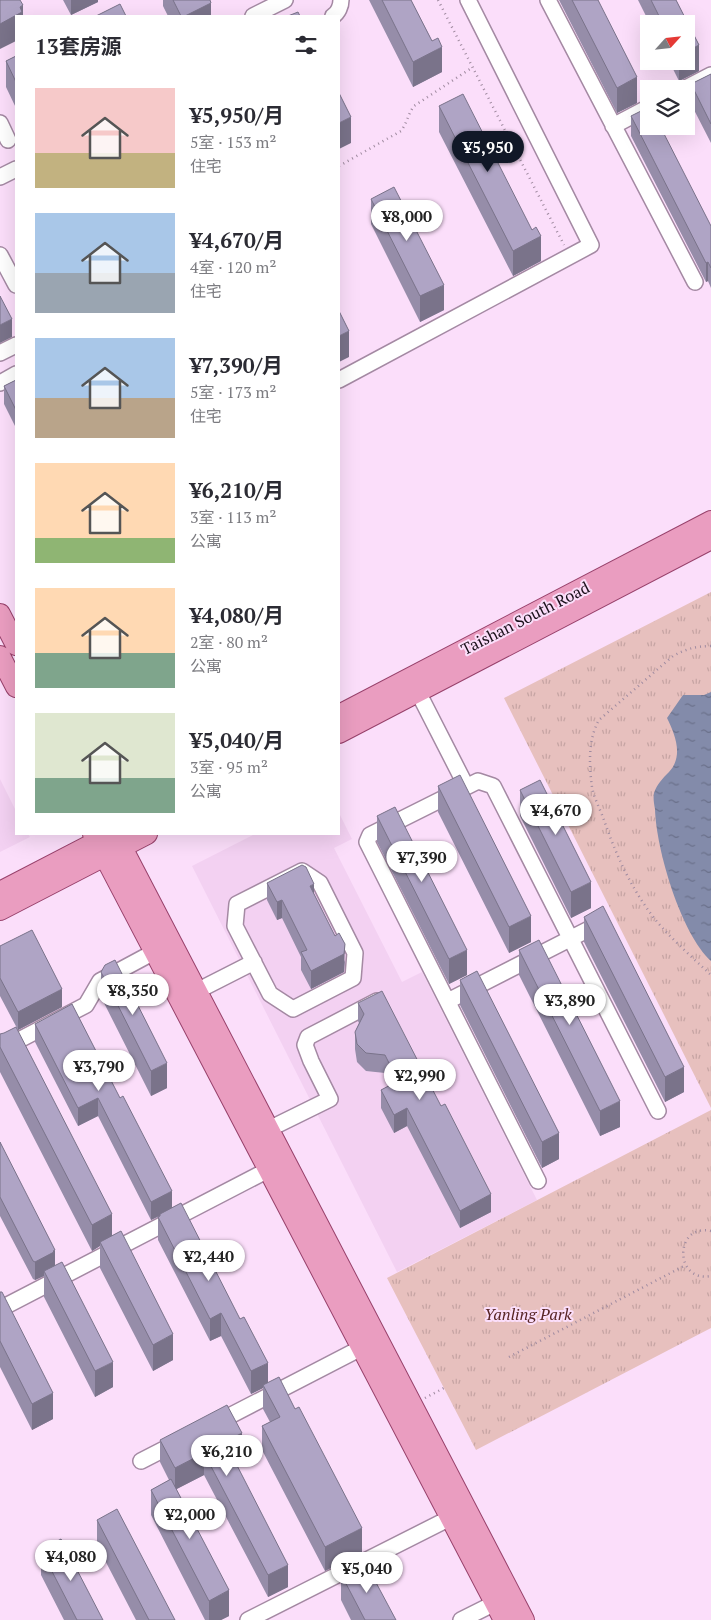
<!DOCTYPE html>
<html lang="zh">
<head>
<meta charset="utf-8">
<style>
	:root { --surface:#fff; --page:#f7f7f7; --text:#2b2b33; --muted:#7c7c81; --accent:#111827 }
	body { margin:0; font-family:"PT Serif","Noto Sans SC",serif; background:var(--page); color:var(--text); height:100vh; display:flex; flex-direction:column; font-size:19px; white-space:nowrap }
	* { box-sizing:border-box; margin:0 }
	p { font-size:16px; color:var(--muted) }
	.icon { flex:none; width:28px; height:28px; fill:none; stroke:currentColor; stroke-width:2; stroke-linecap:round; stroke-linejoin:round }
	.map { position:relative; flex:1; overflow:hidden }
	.panel { position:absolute; left:15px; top:15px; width:325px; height:820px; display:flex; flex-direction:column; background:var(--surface); border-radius:0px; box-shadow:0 5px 20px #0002 }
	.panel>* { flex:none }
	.needle { width:32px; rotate:63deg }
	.buttons { position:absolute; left:640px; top:15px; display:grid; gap:10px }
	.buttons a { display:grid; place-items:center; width:55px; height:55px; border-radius:0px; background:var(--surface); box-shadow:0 5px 20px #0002; font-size:25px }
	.price { position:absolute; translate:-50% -42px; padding:0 11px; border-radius:18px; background:#fff; color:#222; font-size:16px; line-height:32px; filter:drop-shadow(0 1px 2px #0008) }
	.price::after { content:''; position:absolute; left:50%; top:30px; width:15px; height:11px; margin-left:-8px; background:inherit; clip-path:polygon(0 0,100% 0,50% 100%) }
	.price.selected { background:var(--accent); color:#fff }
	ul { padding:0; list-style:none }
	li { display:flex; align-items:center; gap:15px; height:125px; padding:0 20px }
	li span { display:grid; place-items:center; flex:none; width:140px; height:100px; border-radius:0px; color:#555 }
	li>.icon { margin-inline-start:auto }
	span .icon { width:60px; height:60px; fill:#fffc; stroke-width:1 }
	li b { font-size:21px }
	h2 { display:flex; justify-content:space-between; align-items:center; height:60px; padding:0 20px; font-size:21px }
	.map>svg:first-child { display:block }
	.built { fill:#f3d1f2 }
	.park { fill:url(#park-tufts) }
	.water { fill:url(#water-ripples) }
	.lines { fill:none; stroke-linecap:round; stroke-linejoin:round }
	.minor-casing { stroke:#a489a3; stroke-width:18 }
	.major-casing { stroke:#98416b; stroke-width:22 }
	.path { stroke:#a08ba0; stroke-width:2.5; stroke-dasharray:1 4; stroke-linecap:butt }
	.minor { stroke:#fff; stroke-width:15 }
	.major { stroke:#ea9dc0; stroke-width:20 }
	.wall { fill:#968da9 }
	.shaded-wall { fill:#7a738a }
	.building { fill:#afa4c5; stroke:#7a738a }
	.labels { text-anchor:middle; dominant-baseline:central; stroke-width:4; stroke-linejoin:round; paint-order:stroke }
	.street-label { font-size:16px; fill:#1a101a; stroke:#fbdefa }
	.park-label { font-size:16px; font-style:italic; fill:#572424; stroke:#fbdefa }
</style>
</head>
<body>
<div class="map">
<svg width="711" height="1620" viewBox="0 0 711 1620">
	<defs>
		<pattern id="park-tufts" width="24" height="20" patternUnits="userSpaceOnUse" patternTransform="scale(1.25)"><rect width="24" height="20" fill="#e7c0be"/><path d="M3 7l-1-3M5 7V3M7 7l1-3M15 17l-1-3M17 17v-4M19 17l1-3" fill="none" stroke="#c6a4a3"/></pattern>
		<pattern id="water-ripples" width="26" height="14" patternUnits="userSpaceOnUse" patternTransform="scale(1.25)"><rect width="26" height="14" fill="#838baa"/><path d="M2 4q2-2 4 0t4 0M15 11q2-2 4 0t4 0" fill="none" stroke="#6a708a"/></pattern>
	</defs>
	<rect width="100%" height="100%" fill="#fbdefa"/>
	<path class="built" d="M0,779l16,32v23h12l2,3 -30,15z
		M339,813l13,26 -18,9 68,134 20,-10 115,228 -140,72 -205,-406 63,-32h84z"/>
	<path class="park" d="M711,592v516l-207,-410z
		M711,1110v218l-235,122 -89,-172z"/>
	<path class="water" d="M711,692v269c-30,-27 -55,-112 -56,-152 -1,-5 -2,-11 -1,-16 3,-9 9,-15 15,-21 15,-16 6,-38 -2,-54l16,-23h21z"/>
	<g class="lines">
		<g class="minor-casing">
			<path id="minor" d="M548,0l147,282
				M253,16l32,-16
				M333,16c5,-3 8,-10 8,-16
				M684,89l27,-14
				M0,123l8,17
				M613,126l36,-19
				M0,177l16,-8
				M0,255l16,30
				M0,353l16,-8
				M339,380l252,-135 -123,-245
				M0,383l16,-9
				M418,692l48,94
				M302,871l18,12 35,70 -2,25 -60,31 -23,-15 -35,-68 2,-22z
				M197,991l57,-29
				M448,1001l149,-76
				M0,1050l86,-45 14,-24 54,-29
				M269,1129l61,-30 -19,-38 -6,-16 3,-8 69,-36
				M538,1181l-171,-339 3,-7 108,-54 15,5 165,325
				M0,1309l268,-139
				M214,1424l147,-76
				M141,1461l37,-19
				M248,1620l202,-102
				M461,1620l34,-17"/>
		</g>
		<g class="major-casing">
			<path id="major" d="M0,614l16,31
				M0,656l16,31
				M339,715l372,-194
				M339,733l372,-194
				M93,834l411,786
				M115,834l409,786
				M0,892l108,-56
				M0,910l147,-76"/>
		</g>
		<path class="path" d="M438,0l126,245
			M339,166l62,-35c6,-8 7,-17 13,-25l59,-39
			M711,646c-15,0 -25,3 -38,10l-74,64c-11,19 -10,45 -7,67 2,11 8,22 12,33 12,35 27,68 50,98 17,21 38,39 57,57
			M711,1231c-37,-8 -37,52 0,45
			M509,1357l177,-92
			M425,1398l19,-10"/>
		<use href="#minor" class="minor"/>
		<use href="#major" class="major"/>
	</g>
	<path class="wall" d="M63,0h35v2l-27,13z
		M163,0h47l1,16h-43l-5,-10z
		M369,0h42l21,41 10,31 -29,15z
		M559,0h39l39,103 -20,10z
		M638,0h38l23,45v26l-20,10 -10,-20h17v-37h-36z
		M16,56v52l-10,-21v-26z
		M711,74v69l-20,-39v-20z
		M439,106l93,124 9,31 -28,15 -74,-144z
		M631,116l80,110v62l-3,-7 -2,1 -75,-146z
		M371,199l73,111 -24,12 -49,-98z
		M16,380v48l-12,-24v-18z
		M438,786l93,156 -22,11 -71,-141z
		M520,790l71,118 -20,10 -51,-102z
		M377,816l90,159 -18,9 -72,-142z
		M267,883l47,11 31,68 -1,10 -33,17 -10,-19v-13l-19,-39 -5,2 -10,-20z
		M584,917l100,175 -19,10 -81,-160z
		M0,946l62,61 -44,23 -18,-34z
		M519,950l101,177 -20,9 -81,-161z
		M101,972l66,116 -16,8 -50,-99z
		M460,980l99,179 -17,9 -82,-163z
		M358,1003l133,209 -31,16 -53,-102 -13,7 -13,-25v-18l10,-5 -6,-12 -19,-2 -9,-9 -2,-13v-17l4,-9 -1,-2z
		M72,1004l100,204 190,344 -37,19 -63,-121v-24l8,-4 -7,-13v-21l-12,6 -30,-58 -11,5 -52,-101v-23l2,-1 -9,4 -53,-104 -20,10 -43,-84v-18z
		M0,1034l112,202 61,124 -20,11 -53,-103v-22l-8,5 -92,-179z
		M0,1142l55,124 58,121 -18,10 -51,-100v-21l-9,4 -2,-1 -33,-63z
		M0,1292l53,127 -21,11 -32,-63z
		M160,1440l82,15 -8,4 54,128 -20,10 -64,-122 -28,14 53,127 -8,4h-16l-54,-105v-25l18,-10 -9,-18z
		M97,1520l78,100h-39l-39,-75z
		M41,1550l62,70h-39l-23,-45z
		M341,1574l55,46h-45l-10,-20z"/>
	<path class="shaded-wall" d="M71,0h27v2l-27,13z
		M211,3v13h-26z
		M23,5v11h-7v25l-16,8v-25l20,-17z
		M699,45v26l-20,10v-20h7v-9z
		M442,47v25l-29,15v-25z
		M637,77v26l-20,10v-25z
		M351,117v26l-12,6v-26z
		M541,236v25l-28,15v-25z
		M708,262v19l-2,1v-19z
		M444,285v25l-24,12v-26z
		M12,319v18l-12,6v-18z
		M349,331v26l-10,5v-26z
		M591,882v26l-20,10v-26z
		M314,884v18l-4,-16z
		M282,900v18l-5,2v-18z
		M531,916v26l-22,11v-26z
		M345,944l-1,28 -33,17v-18z
		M467,950v25l-18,9v-25z
		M62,989v18l-44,23v-18z
		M167,1063v25l-16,8v-25z
		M684,1067v25l-19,10v-25z
		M98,1098v18l-20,10v-18z
		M620,1101v26l-20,9v-25z
		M407,1108v18l-13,7v-18z
		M559,1133v26l-17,9v-26z
		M172,1191v18l-21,11v-18z
		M491,1194v18l-31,16v-17z
		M112,1214v26l-12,2v4l-8,5v-26z
		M55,1250v18l-11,3v5l-9,4v-18z
		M221,1313v23l-11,5v-22z
		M173,1334v26l-20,11v-26z
		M113,1362v25l-18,10v-26z
		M268,1363v22h-5v3l-12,6v-23z
		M53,1393v26l-21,11v-26z
		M242,1433v22l-17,9v-22z
		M204,1453v22l-29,15v-22z
		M362,1528v24l-37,19v-24z
		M288,1565v22l-20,10v-22z
		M229,1590v26l-8,4h-12v-19z"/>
	<path class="building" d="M0,0h20l3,5 -3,2 2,5 -22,12z
		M173,0h37l1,3 -26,13h-4z
		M382,0h29l21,41 6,-3 4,9 -29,15z
		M572,0h26l39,77 -20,11z
		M651,0h25l23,45 -13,7v-28h-23z
		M120,4l6,12h-30z
		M298,12l2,4h-12z
		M16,56v26l-10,-21z
		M711,74v50l-20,-40z
		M339,93l12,24 -12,6z
		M463,94l69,136 4,-3 5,9 -28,15 -74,-145z
		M649,107v19h11l51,100v42l-3,-6 -2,1 -75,-147z
		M394,187l50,98 -24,11 -49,-97z
		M0,296l12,23 -12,6z
		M339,311l10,20 -10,5z
		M16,380v30l-12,-24z
		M460,775l71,141 -22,11 -71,-141z
		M540,780l51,102 -20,10 -51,-102z
		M395,807l72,143 -18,9 -72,-143z
		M302,865l4,2 8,17 -4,2 25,50 4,-3 6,11 -1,10 -33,17 -10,-19 6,-2 -25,-50 -5,2 -10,-19z
		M603,906l81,161 -19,10 -81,-160z
		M32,930l30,59 -44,23 -18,-34v-32z
		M539,940l81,161 -20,10 -81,-161z
		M115,960l52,103 -16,8 -50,-99 4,-7z
		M477,971l82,162 -17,9 -82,-162z
		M382,991l59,115 4,-2 46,90 -31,17 -53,-103 -13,7 -13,-25 17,-9 -13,-26 -19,-2 -9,-9 -2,-12 9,-18 -6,-11z
		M72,1004l48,94 3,-2 49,95 -21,11 -53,-104 -20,10 -43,-84z
		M16,1027l96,187 -20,11 -92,-178v-13l4,-1z
		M0,1142l55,108 -2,1 1,1 -19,10 -2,-1 -33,-64z
		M181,1203l59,116 4,-2 24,46 -17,8 -30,-58 -11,6 -52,-102 2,-1v-2z
		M121,1231l52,103 -20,11 -53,-103z
		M62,1262l51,100 -18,9 -51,-100z
		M0,1292h2l51,101 -21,11 -32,-63z
		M279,1377l16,32 4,-2 63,121 -37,19 -63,-121 18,-9 -17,-32z
		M227,1405l15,28 -17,9 63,123 -20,10 -64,-122 -29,15 -15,-28z
		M171,1479l58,111 -20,11 -58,-111z
		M117,1509l58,111h-26l-52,-100z
		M61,1539l42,81h-26l-36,-70z
		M365,1562l31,58h-31l-24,-46z"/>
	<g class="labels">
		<g class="street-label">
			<text transform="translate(525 618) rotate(-27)">Taishan South Road</text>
		</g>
		<g class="park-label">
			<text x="528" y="1314">Yanling Park</text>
		</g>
	</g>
</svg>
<div class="buttons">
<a><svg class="needle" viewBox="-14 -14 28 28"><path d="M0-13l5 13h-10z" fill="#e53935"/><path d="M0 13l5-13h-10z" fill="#7c7c81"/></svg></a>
<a><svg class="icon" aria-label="layers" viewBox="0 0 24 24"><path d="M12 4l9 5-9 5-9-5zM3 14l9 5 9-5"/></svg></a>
</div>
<b class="price selected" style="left:488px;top:173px">¥5,950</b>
<b class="price" style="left:407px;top:242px">¥8,000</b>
<b class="price" style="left:556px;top:836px">¥4,670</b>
<b class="price" style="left:422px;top:883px">¥7,390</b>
<b class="price" style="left:133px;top:1016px">¥8,350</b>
<b class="price" style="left:570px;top:1026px">¥3,890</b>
<b class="price" style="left:99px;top:1092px">¥3,790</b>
<b class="price" style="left:420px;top:1101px">¥2,990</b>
<b class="price" style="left:209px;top:1282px">¥2,440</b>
<b class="price" style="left:227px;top:1477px">¥6,210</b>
<b class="price" style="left:190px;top:1540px">¥2,000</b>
<b class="price" style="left:71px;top:1582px">¥4,080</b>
<b class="price" style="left:367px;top:1594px">¥5,040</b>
<section class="panel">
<h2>13套房源<svg class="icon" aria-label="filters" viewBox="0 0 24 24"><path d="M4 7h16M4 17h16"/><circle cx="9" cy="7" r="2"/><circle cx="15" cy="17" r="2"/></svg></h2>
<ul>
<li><span style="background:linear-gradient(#f6c9c9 65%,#c2b280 0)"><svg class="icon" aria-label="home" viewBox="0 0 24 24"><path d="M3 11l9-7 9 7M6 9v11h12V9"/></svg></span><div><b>¥5,950/月</b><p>5室 · 153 m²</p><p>住宅</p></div></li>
<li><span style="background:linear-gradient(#a9c7e8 60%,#9aa5b1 0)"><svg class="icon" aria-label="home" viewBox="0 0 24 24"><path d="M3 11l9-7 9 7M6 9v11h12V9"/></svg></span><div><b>¥4,670/月</b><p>4室 · 120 m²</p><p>住宅</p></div></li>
<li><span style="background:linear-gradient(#a9c7e8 60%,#b9a48a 0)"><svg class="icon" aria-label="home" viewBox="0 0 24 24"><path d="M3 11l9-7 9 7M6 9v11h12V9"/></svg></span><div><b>¥7,390/月</b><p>5室 · 173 m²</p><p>住宅</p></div></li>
<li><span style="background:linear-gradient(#ffd9b3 75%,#8fb573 0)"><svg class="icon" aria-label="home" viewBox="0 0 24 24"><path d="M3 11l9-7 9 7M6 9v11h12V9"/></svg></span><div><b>¥6,210/月</b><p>3室 · 113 m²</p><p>公寓</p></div></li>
<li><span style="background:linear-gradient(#ffd9b3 65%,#7fa58c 0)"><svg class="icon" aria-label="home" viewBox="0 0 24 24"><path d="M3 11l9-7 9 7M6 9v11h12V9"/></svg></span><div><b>¥4,080/月</b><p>2室 · 80 m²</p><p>公寓</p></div></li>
<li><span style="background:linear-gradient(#dfe7d0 65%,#7fa58c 0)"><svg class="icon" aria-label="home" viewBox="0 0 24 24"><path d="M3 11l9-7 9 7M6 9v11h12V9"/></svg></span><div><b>¥5,040/月</b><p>3室 · 95 m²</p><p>公寓</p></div></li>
</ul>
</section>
</div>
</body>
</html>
